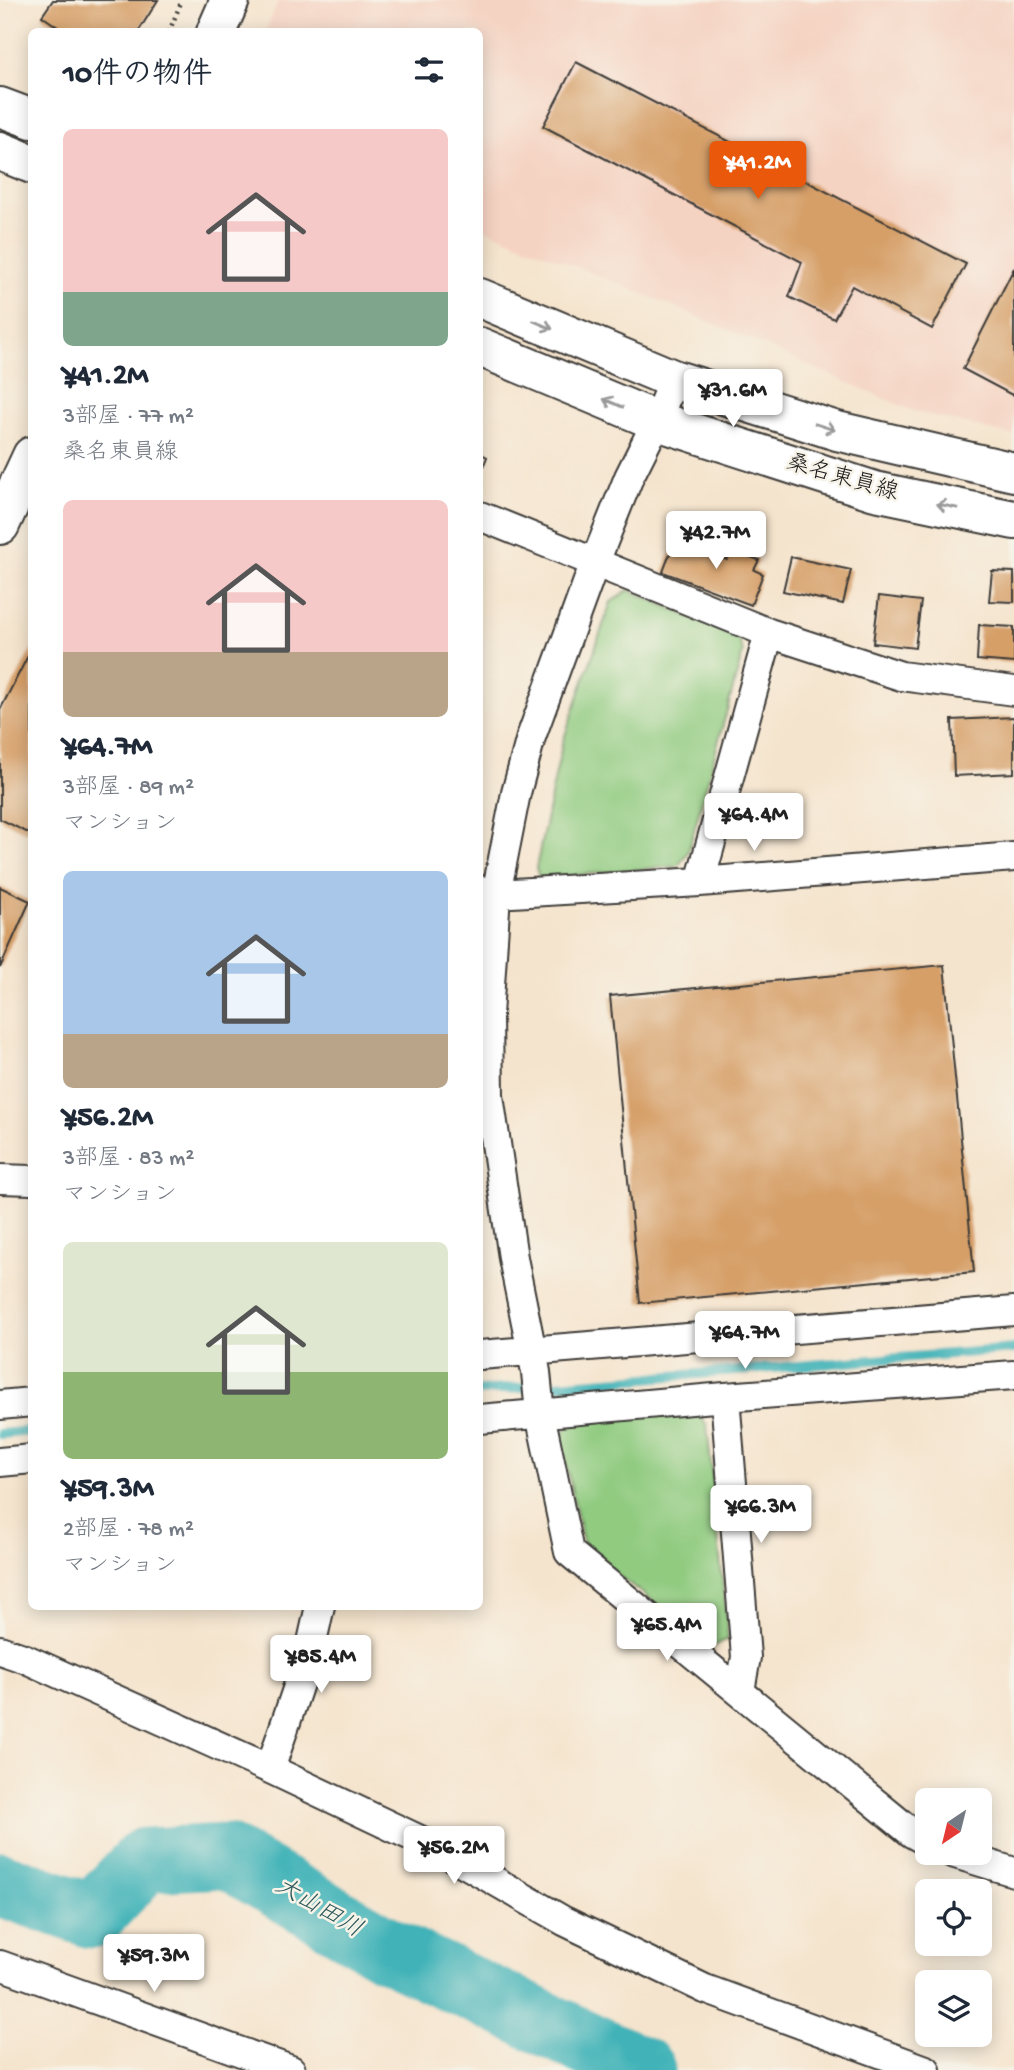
<!DOCTYPE html>
<html lang="ja">
<head>
<meta charset="utf-8">
<style>
	:root { --surface:#fff; --page:#f2f2f3; --text:#1f2937; --muted:#747a83; --accent:#ea580c }
	body { margin:0; font-family:"Gochi Hand","Klee One",sans-serif; background:var(--page); color:var(--text); height:100vh; display:flex; flex-direction:column; font-size:26px; white-space:nowrap }
	* { box-sizing:border-box; margin:0 }
	p { font-size:23px; color:var(--muted) }
	.icon { flex:none; width:38px; height:38px; fill:none; stroke:currentColor; stroke-width:2; stroke-linecap:round; stroke-linejoin:round }
	.map { position:relative; flex:1; overflow:hidden }
	.drawer { position:absolute; left:28px; top:28px; width:455px; height:1582px; display:flex; flex-direction:column; background:var(--surface); border-radius:10px; box-shadow:0 4px 18px #0003 }
	.drawer>* { flex:none }
	.needle { width:46px; rotate:215deg }
	.tools { position:absolute; left:915px; top:1788px; display:grid; gap:14px }
	.tools a { display:grid; place-items:center; width:77px; height:77px; border-radius:10px; background:var(--surface); box-shadow:0 4px 18px #0003; font-size:35px }
	.price { position:absolute; translate:-50% -60px; padding:0 16px; border-radius:7px; background:#fff; color:#222; font-size:23px; line-height:46px; filter:drop-shadow(0 2px 4px #0008) }
	.price::after { content:''; position:absolute; left:50%; top:42px; width:21px; height:16px; margin-left:-10px; background:inherit; clip-path:polygon(0 0,100% 0,50% 100%) }
	.price.active { background:var(--accent); color:#fff }
	ul { padding:0; list-style:none }
	li { display:grid; align-content:center; gap:14px; height:371px; padding:0 35px }
	li span { display:grid; place-items:center; height:217px; border-radius:10px; color:#555 }
	li>.icon { margin-inline-start:auto }
	span .icon { width:126px; height:126px; fill:#fffc; stroke-width:1 }
	li b { font-size:30px }
	h2 { display:flex; justify-content:space-between; align-items:center; height:84px; padding:0 35px; font-size:30px }
	.map>svg:first-child { display:block }
	.built { fill:#f5d3c2 }
	.park { fill:#90cb80; stroke:#56744e; stroke-width:2 }
	.lines { fill:none; stroke-linecap:round; stroke-linejoin:round }
	.stream { stroke:#41b2b8; stroke-width:10 }
	.river { stroke:#41b2b8; stroke-width:65 }
	.building { fill:#d69f67 }
	.street-casing { stroke:#3d3a37; stroke-width:32 }
	.secondary-casing { stroke:#3d3a37; stroke-width:42 }
	.path { stroke:#3d3a37; stroke-width:4.5; stroke-dasharray:2 5; stroke-linecap:butt }
	.street { stroke:#fff; stroke-width:28 }
	.secondary { stroke:#fff; stroke-width:38 }
	.oneway { stroke:#999 }
	.labels { text-anchor:middle; dominant-baseline:central; stroke-width:5; stroke-linejoin:round; paint-order:stroke }
	.street-label { font-size:23px; fill:#1c1c1c; stroke:#f7f3e8 }
	.water-label { font-size:24px; font-style:italic; fill:#2b585a; stroke:#f7f3e8 }
</style>
</head>
<body>
<div class="map">
<svg width="1014" height="2070" viewBox="0 0 1014 2070">
	<rect width="100%" height="100%" fill="#f7f3e8"/>
	<filter id="ink" filterUnits="userSpaceOnUse"><feTurbulence type="fractalNoise" baseFrequency=".0143" numOctaves="2"/><feDisplacementMap in="SourceGraphic" scale="14" xChannelSelector="R" yChannelSelector="G"/><feConvolveMatrix kernelMatrix="1 2 1 2 8 2 1 2 1" color-interpolation-filters="sRGB"/></filter>
	<filter id="wash" filterUnits="userSpaceOnUse"><feTurbulence type="fractalNoise" baseFrequency=".00686" numOctaves="4" result="noise"/><feDisplacementMap in="SourceGraphic" scale="28" xChannelSelector="R" yChannelSelector="G"/><feGaussianBlur stdDeviation="1.57" result="paint"/><feColorMatrix in="noise" values="0 0 0 0 0 0 0 0 0 0 0 0 0 0 0 0 0 1.4 0 .05"/><feComposite in="paint" operator="in"/></filter>
	<g filter="url(#wash)">
		<rect width="100%" height="100%" fill="#f5e4cd"/>
		<path class="built" d="M279,0h735v436l-101,-25 -221,-97 -212,-87v-195h-215z"/>
		<path class="park" d="M629,590l109,48 5,14 -55,200 -10,14 -139,12 -3,-10 26,-124 49,-142z
			M690,1405l17,20 21,214 -14,7 -129,-95 -25,-115 17,-18z"/>
		<g class="lines">
			<path class="stream" d="M480,1391l534,-42
				M0,1434l32,-3"/>
			<path class="river" d="M0,1884l92,32 53,-56 81,-4 161,93 256,121"/>
		</g>
		<g id="blocks">
			<path class="building" d="M53,0h105l-20,32h-73l-23,-16z
				M576,62l390,202 -34,65 -80,-43 -18,33 -45,-22 13,-35 -259,-136z
				M1014,268v128l-51,-27z
				M480,453l7,4 -7,18z
				M675,540l52,20 5,-10 27,10 -5,10 9,4 -12,31 -88,-33z
				M791,557l60,13 -8,34 -60,-13z
				M992,571l22,1v30l-25,-1z
				M879,596l42,5 -6,47 -42,-5z
				M979,625l35,2v36l-37,-3z
				M32,648v187l-32,-16v-109z
				M1014,717v56l-60,3 -2,-56z
				M0,887l30,14 -30,67z
				M944,965l30,307 -334,31 -30,-307z"/>
		</g>
	</g>
	<g filter="url(#ink)">
		<use href="#blocks" fill-opacity="0" stroke="#3d3a37" stroke-width="2"/>
		<g class="lines">
			<g class="street-casing">
				<path id="street" d="M673,379l-16,42 -28,56 -34,85 -64,175 -15,56 -20,101 -8,121 1,81 24,162 23,114 4,42 29,138 343,281 16,9
					M480,516l289,117 132,43 113,15
					M700,882l69,-249
					M480,890l16,4 204,-12 314,-25
					M0,1179l32,1
					M480,1355l534,-44
					M725,1397l21,260 -6,34
					M0,1405l32,-3
					M480,1419l245,-22 289,-22
					M0,1462l32,-3
					M0,1650l26,9 244,110 173,82 121,70 141,68 221,81
					M270,1769l40,-118 10,-45
					M952,1853l62,19
					M0,1965l291,105"/>
			</g>
			<g class="secondary-casing">
				<path id="secondary" d="M216,32l14,-32
					M0,107l32,12
					M0,151l32,13
					M480,298l193,81 164,52 177,41
					M480,347l177,74 218,70 139,29
					M0,525l32,-69"/>
			</g>
			<path class="path" d="M169,32l13,-32"/>
			<use href="#street" class="street"/>
			<use href="#secondary" class="secondary"/>
		</g>
		<defs><path id="oneway-shaft" d="M-6 0H5M1.5-3L5.5 0L1.5 3" fill="none" stroke-width="1.6" stroke-linecap="round" stroke-linejoin="round" transform="scale(1.75)"/></defs>
		<g class="oneway">
			<use href="#oneway-shaft" transform="translate(543 325) rotate(23)"/>
			<use href="#oneway-shaft" transform="translate(613 403) rotate(-157)"/>
			<use href="#oneway-shaft" transform="translate(825 427) rotate(18)"/>
			<use href="#oneway-shaft" transform="translate(947 506) rotate(-168)"/>
		</g>
	</g>
	<g class="labels">
		<g class="street-label">
			<text transform="translate(842 479) rotate(16)">桑名東員線</text>
		</g>
		<g class="water-label">
			<text transform="translate(318 1909) rotate(30)">大山田川</text>
		</g>
	</g>
</svg>
<div class="tools">
<a><svg class="needle" viewBox="-14 -14 28 28"><path d="M0-13l5 13h-10z" fill="#e53935"/><path d="M0 13l5-13h-10z" fill="#747a83"/></svg></a>
<a><svg class="icon" aria-label="locate" viewBox="0 0 24 24"><circle cx="12" cy="12" r="6"/><path d="M12 2v4M12 18v4M2 12h4M18 12h4"/></svg></a>
<a><svg class="icon" aria-label="layers" viewBox="0 0 24 24"><path d="M12 4l9 5-9 5-9-5zM3 14l9 5 9-5"/></svg></a>
</div>
<b class="price active" style="left:758px;top:201px">¥41.2M</b>
<b class="price" style="left:733px;top:429px">¥31.6M</b>
<b class="price" style="left:716px;top:571px">¥42.7M</b>
<b class="price" style="left:754px;top:853px">¥64.4M</b>
<b class="price" style="left:745px;top:1371px">¥64.7M</b>
<b class="price" style="left:761px;top:1545px">¥66.3M</b>
<b class="price" style="left:667px;top:1663px">¥65.4M</b>
<b class="price" style="left:321px;top:1695px">¥85.4M</b>
<b class="price" style="left:454px;top:1886px">¥56.2M</b>
<b class="price" style="left:154px;top:1994px">¥59.3M</b>
<section class="drawer">
<h2>10件の物件<svg class="icon" aria-label="filters" viewBox="0 0 24 24"><path d="M4 7h16M4 17h16"/><circle cx="9" cy="7" r="2"/><circle cx="15" cy="17" r="2"/></svg></h2>
<ul>
<li><span style="background:linear-gradient(#f6c9c9 75%,#7fa58c 0)"><svg class="icon" aria-label="home" viewBox="0 0 24 24"><path d="M3 11l9-7 9 7M6 9v11h12V9"/></svg></span><div><b>¥41.2M</b><p>3部屋 · 77 m²</p><p>桑名東員線</p></div></li>
<li><span style="background:linear-gradient(#f6c9c9 70%,#b9a48a 0)"><svg class="icon" aria-label="home" viewBox="0 0 24 24"><path d="M3 11l9-7 9 7M6 9v11h12V9"/></svg></span><div><b>¥64.7M</b><p>3部屋 · 89 m²</p><p>マンション</p></div></li>
<li><span style="background:linear-gradient(#a9c7e8 75%,#b9a48a 0)"><svg class="icon" aria-label="home" viewBox="0 0 24 24"><path d="M3 11l9-7 9 7M6 9v11h12V9"/></svg></span><div><b>¥56.2M</b><p>3部屋 · 83 m²</p><p>マンション</p></div></li>
<li><span style="background:linear-gradient(#dfe7d0 60%,#8fb573 0)"><svg class="icon" aria-label="home" viewBox="0 0 24 24"><path d="M3 11l9-7 9 7M6 9v11h12V9"/></svg></span><div><b>¥59.3M</b><p>2部屋 · 78 m²</p><p>マンション</p></div></li>
</ul>
</section>
</div>
</body>
</html>
